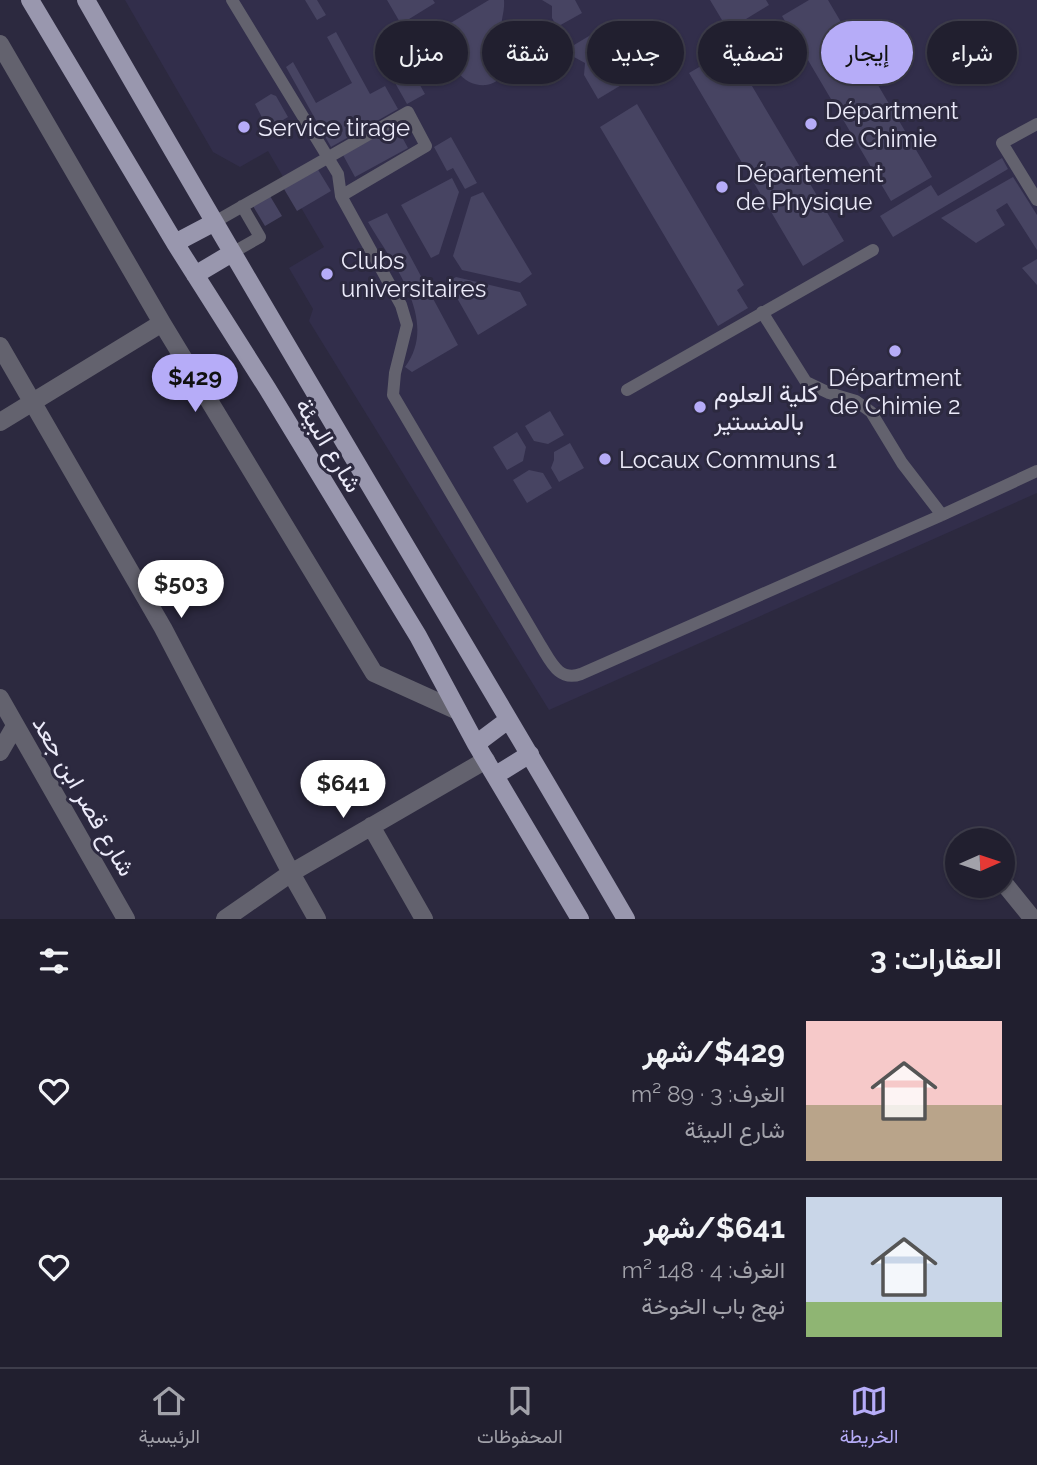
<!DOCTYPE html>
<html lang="ar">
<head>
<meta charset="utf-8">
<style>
	:root { --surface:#211f2f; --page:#292737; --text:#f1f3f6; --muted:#a2a2aa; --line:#3e3d4b; --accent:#b6acf8 }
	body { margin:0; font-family:Raleway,Vazirmatn,sans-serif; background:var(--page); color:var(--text); direction:rtl; height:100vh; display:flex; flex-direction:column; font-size:26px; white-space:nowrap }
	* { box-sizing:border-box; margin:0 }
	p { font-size:23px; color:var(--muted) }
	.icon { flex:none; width:38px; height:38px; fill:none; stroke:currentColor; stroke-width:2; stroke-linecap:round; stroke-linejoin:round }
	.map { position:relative; height:919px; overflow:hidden; direction:ltr }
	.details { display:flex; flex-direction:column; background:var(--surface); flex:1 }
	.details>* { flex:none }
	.banner { position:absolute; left:21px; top:21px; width:996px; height:63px; direction:rtl; display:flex; gap:14px }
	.needle { width:46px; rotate:87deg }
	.buttons { position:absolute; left:945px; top:828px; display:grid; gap:14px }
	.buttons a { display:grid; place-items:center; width:70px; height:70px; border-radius:50%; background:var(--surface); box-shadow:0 2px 5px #0004,0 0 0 2px var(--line); font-size:35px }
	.price { position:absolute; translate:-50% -60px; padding:0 16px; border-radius:24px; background:#fff; color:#222; font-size:23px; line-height:46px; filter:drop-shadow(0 2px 4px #0008) }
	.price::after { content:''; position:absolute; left:50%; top:42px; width:21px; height:16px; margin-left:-10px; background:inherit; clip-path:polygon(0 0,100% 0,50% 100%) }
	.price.on { background:var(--accent); color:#111 }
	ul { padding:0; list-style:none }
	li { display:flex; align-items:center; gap:21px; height:175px; padding:0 35px }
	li+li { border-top:2px solid var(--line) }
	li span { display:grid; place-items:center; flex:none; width:196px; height:140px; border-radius:0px; color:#555 }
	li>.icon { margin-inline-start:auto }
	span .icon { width:84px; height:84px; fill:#fffc; stroke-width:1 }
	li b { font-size:30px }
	h2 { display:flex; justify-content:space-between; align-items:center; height:84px; padding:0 35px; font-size:30px }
	.chip { padding:0 24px; border-radius:32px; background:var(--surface); box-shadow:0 2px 5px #0004,0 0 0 2px var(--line); font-size:24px; line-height:63px }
	.chip.on { background:var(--accent); color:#111 }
	.dock { display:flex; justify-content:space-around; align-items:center; height:98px; border-top:2px solid var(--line); background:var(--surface); font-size:19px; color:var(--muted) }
	.dock a { display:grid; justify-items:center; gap:4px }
	.dock .on { color:var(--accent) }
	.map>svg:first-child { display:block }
	.built { fill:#322e4b }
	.green { fill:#474462 }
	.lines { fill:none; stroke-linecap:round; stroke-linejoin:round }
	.service { stroke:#63626e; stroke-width:12 }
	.minor { stroke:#63626e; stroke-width:18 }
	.primary { stroke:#9997ae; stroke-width:18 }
	.poi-dot { fill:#b6acf8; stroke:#2c293f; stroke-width:2.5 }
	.labels { text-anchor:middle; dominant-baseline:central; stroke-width:6; stroke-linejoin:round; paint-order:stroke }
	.poi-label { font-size:24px; fill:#ebeaf9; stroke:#2c293f; text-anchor:start }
	.street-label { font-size:24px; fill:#ebeaf9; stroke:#2c293f }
</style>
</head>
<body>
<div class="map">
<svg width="1037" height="919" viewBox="0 0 1037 919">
	<rect width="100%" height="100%" fill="#2c293f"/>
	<path class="built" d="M125,0h912v493l-488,217 -240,-389 4,-12 -24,-41 35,-21 -56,-96 -28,16 -27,-15z"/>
	<path class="green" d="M305,0h12l9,15 -9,5z
		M387,0h46l2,3 -34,21z
		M489,0h15c1,12 -4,22 -3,33 1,5 6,9 7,14 6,16 -4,35 -22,38 -11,1 -22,-4 -28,-13l-26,3 -18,-30z
		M542,0h33l7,13 -25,14 -5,-9v-12z
		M710,0h56l3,5 -41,25z
		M809,0h19l104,177 -41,24 -109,-185z
		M336,32l34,62 15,-8 13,23 -67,38 -45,-80 7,-5 23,41 36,-20 -25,-46z
		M594,33l29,51 -25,15 -14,-24 1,-12 -11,-6 -5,-9z
		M730,49l114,192 -41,25 -114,-193z
		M412,71l13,23 -18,10 -13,-23z
		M271,94l5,2 12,21 -20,12 -13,-25z
		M637,104l107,181 -7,5 11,18 -30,18 -118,-199z
		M396,126l12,22 -53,29 -12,-22z
		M451,137l26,46 -12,6 -12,-21 -6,3 -13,-24z
		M1002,158l6,11 -115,68 -13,-21 51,-31 7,11z
		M317,168l14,23 -34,20 -13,-22z
		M1013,177l24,38v35l-30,-47 -11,7 9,15 -29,18 -35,-25z
		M452,178l7,14 -20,62 -8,4 -30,-53z
		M483,192l49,82 -12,9 -58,-13 -9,-14 18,-59z
		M270,196l12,20 -17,10 -12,-20z
		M387,213l71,132 -46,27 -7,-5c35,-47 -13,-104 -37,-145z
		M1037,259v26l-15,-17z
		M456,277l64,15 7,13 -49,30 -30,-53z
		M550,411l14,24 -16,9 -14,-3 -9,-15z
		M517,432l9,15 -3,14 -16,9 -14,-23z
		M570,443l14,25 -25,14 -8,-14 3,-8v-8z
		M529,470l14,3 9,15 -25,15 -14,-23z"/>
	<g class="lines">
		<path class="service" d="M232,0l106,174 3,22 60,109 6,20 -12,48 -2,22 148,251c10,16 18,36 40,28l361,-159 95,-44
			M1037,124l-35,19 35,57
			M213,223l195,-111 18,34 -85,50
			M232,253l28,-16 -18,-31
			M762,312l44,70 23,11 27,8 15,11 31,51 40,52
			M627,390l246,-140"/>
		<path class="minor" d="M0,44l162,279 212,350 84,38
			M0,346l163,282 128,245 26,46
			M0,422l162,-99
			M0,698l126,221
			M0,752l15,-26
			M371,826l53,93
			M1003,882l30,37
			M225,919l66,-46 195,-113"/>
		<path class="primary" d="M30,0l145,243 92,145 151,248 58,108 104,175
			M86,0c176,309 361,612 540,919
			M175,243l38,-20
			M195,275l37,-22
			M476,744l32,-24
			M496,775l34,-21"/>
	</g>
	<g class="poi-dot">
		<circle cx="811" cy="124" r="7"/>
		<circle cx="244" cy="127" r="7"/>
		<circle cx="722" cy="187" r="7"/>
		<circle cx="327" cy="274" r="7"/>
		<circle cx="895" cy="351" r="7"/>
		<circle cx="700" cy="407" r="7"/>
		<circle cx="605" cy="459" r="7"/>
	</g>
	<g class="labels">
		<g class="poi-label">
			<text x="825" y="110">Départment<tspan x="825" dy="28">de Chimie</tspan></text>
			<text x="258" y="127">Service tirage</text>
			<text x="736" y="173">Département<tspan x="736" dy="28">de Physique</tspan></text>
			<text x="341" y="260">Clubs<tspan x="341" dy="28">universitaires</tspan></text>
			<text x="895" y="377" text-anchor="middle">Départment<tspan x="895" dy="28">de Chimie 2</tspan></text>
			<text x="714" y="393">كلية العلوم<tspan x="714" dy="28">بالمنستير</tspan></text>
			<text x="619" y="459">Locaux Communs 1</text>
		</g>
		<g class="street-label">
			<text transform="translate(329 445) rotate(59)">شارع البيئة</text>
			<text transform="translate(84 796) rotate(60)">شارع قصر ابن جعد</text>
		</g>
	</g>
</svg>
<div class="buttons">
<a><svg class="needle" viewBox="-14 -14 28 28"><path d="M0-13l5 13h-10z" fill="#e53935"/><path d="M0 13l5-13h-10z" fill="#a2a2aa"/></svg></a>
</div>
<b class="price on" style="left:195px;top:414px">$429</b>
<b class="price" style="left:181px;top:620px">$503</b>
<b class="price" style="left:343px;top:820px">$641</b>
<div class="banner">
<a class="chip">شراء</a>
<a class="chip on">إيجار</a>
<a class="chip">تصفية</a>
<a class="chip">جديد</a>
<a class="chip">شقة</a>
<a class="chip">منزل</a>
</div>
</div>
<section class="details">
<h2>العقارات: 3<svg class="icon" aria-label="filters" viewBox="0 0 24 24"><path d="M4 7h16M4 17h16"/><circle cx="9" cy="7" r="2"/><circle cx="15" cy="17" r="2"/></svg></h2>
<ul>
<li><span style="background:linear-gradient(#f6c9c9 60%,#b9a48a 0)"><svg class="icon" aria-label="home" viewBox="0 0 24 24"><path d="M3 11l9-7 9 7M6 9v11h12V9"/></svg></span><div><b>$429/شهر</b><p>الغرف: 3 · 89 m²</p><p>شارع البيئة</p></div><svg class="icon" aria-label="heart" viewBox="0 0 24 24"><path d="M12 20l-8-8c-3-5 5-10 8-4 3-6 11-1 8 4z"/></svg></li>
<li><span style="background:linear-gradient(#c9d6e8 75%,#8fb573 0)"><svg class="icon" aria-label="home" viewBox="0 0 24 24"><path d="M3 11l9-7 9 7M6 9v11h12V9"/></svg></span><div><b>$641/شهر</b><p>الغرف: 4 · 148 m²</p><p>نهج باب الخوخة</p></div><svg class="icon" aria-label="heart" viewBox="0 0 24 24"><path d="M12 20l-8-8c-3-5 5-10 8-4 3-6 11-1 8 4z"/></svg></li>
</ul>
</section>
<nav class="dock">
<a class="on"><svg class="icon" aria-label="map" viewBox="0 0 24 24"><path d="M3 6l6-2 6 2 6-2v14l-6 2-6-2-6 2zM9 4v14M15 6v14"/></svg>الخريطة</a>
<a><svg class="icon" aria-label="saved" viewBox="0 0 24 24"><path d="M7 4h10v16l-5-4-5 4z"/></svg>المحفوظات</a>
<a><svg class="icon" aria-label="home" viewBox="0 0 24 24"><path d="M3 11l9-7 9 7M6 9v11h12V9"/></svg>الرئيسية</a>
</nav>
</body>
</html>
